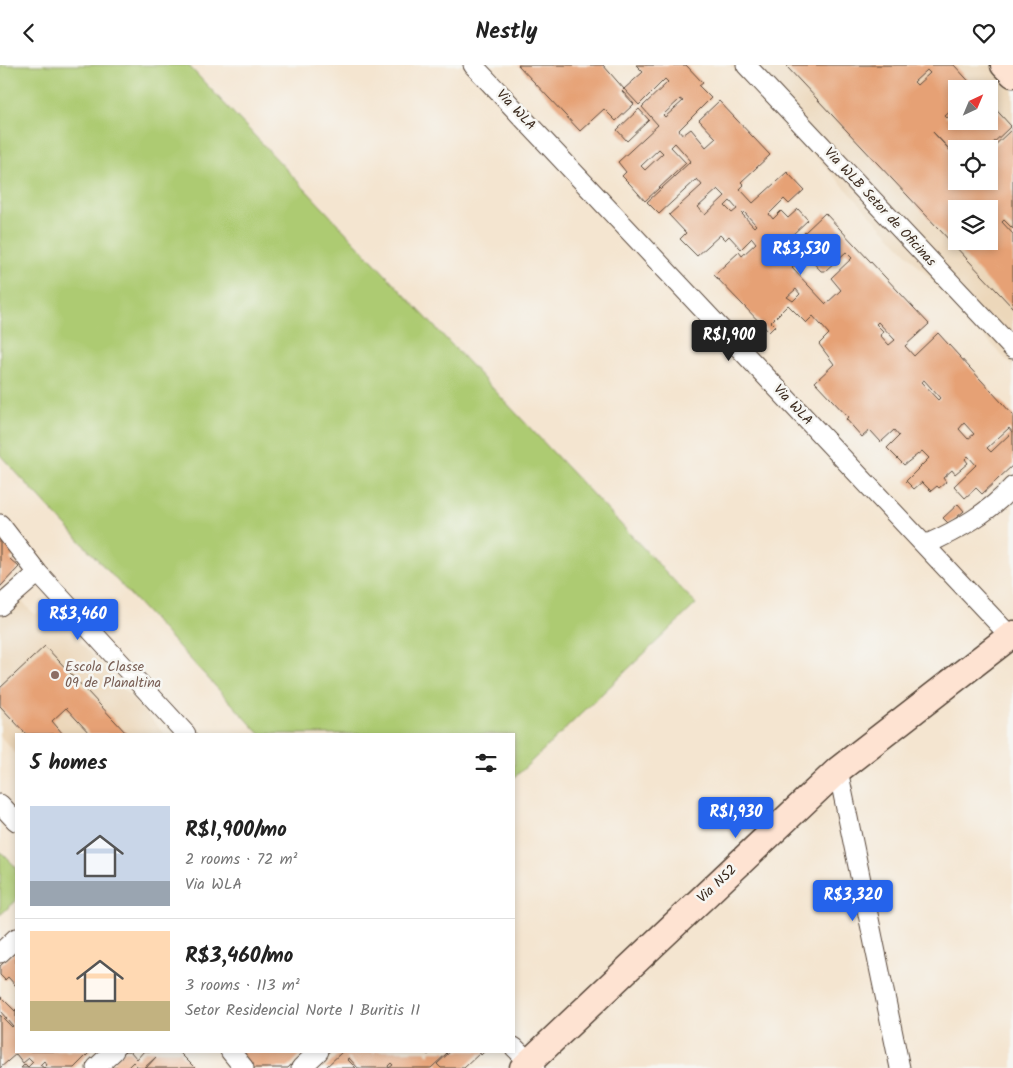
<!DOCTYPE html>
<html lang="en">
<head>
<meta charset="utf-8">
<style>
	:root { --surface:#fff; --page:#f2f2f2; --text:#222; --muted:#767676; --line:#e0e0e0; --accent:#2563eb }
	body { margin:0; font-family:Kalam,sans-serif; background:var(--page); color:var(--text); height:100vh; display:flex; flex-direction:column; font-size:19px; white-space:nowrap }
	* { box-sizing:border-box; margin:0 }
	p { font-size:16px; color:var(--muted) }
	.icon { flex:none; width:28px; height:28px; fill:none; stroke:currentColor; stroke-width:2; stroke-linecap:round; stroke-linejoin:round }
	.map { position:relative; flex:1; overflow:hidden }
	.side { position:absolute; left:15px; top:668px; width:500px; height:320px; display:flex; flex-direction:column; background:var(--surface); border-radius:0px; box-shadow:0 2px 8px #0003 }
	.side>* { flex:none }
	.needle { width:32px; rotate:44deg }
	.buttons { position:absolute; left:948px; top:15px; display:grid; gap:10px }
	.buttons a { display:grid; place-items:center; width:50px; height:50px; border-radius:0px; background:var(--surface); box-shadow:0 2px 8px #0003; font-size:25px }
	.price { position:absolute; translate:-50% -42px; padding:0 11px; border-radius:5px; background:var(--accent); color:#fff; font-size:16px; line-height:32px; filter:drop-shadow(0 1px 2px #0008) }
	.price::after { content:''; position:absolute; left:50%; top:30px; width:15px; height:11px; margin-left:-8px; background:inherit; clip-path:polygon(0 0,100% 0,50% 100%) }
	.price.active { background:#222; color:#fff }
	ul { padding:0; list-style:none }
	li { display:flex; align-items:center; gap:15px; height:125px; padding:0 15px }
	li+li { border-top:1px solid var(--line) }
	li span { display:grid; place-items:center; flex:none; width:140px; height:100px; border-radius:0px; color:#555 }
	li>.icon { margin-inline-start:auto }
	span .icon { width:60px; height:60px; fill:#fffc; stroke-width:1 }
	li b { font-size:21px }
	h2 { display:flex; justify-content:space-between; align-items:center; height:60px; padding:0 15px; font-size:21px }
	header { display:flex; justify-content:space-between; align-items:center; height:65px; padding:0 15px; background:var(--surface); font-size:22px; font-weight:600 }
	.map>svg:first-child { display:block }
	.built { fill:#ecd7ba; fill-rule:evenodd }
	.green { fill:#adcb72; stroke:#747a48 }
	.building { fill:#e6a175; fill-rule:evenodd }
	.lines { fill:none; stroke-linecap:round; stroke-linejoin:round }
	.street-casing { stroke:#574639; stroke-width:21 }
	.secondary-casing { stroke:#574639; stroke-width:29 }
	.street { stroke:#fff; stroke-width:19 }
	.secondary { stroke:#fee3d2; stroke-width:26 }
	.education-dot { fill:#8d6e63; stroke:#f6f6f2; stroke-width:2 }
	.labels { text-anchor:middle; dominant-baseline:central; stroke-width:5; stroke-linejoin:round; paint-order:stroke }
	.street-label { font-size:14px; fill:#3b2a1e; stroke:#f6f6f2 }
	.education-label { font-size:14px; fill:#785e54; stroke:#f6f6f2; text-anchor:start }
</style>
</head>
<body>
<header><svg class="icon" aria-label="back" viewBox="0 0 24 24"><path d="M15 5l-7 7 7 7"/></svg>Nestly<svg class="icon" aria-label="heart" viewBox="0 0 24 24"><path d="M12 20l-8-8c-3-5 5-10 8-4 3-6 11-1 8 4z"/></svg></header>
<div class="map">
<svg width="1013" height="1003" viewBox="0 0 1013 1003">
	<rect width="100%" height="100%" fill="#f6f6f2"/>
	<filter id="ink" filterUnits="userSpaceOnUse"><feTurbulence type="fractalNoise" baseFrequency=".02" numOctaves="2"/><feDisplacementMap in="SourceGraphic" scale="10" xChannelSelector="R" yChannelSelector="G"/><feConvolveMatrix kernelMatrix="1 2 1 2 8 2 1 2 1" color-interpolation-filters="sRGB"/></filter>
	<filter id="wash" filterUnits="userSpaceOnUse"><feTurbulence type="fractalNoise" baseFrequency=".0096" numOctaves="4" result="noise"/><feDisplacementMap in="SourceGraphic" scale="20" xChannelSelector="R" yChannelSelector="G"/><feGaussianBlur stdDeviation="1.12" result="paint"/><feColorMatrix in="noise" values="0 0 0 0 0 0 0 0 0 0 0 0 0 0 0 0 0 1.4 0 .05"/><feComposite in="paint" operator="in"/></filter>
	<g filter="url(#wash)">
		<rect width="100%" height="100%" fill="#f4e5d0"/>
		<path class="built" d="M730,0h283v302zM956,24h33v32h-33zM956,84h33v32h-33zM956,144h33v32h-33z
			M19,533l16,17 12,-9 118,128h-149v20l-16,-18v-120z"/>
		<path class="green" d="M0,0h188l508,539 -182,174v-44h-254l-260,-279z
			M0,786l16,16v34l-16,14z"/>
		<g id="blocks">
			<path class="building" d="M518,0h85l21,24 19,-17 -7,-7h50l17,18 -4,3 12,12 -32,32 4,5 8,-6 15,18 10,-9 -17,-18 20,-19 51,54 -29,27 3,3 -4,4 13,14 34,-31 17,18 -15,14 -5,-5 -15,15 4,5 8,-8 7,7 10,-9 10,11 -32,30 9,11 13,-13 7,8 -13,12 34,36 15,-14 -10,-12 21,-20 -6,-6 -21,19h-4l-15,-16 12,-11 -5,-7 -3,3 -6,-7 21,-20 104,111 -24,22 9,10 24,-23 75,82v50l-31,29 -6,-6 -11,10 -11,-12 22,-21 -8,-9 -3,3 3,4 -13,11 -3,-4 -9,8 3,4 -7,6 -2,-2 -6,5 -9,-9 -8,7 -8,-8 23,-23 -7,-7 -18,14 -17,-17 12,-12 -5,-6 -13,12 -11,-12 -8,7 -16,-18 2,-2 -33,-35 19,-18 -15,-20 10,-10 -16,-18 -7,7 -18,-18 -17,17 4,4 -6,6 -55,-57 25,-23 3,4 14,-13 -4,-5 -11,11 -12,-13 -4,4 -5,-5 -23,21 -17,-17 6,-6 -17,-18 33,-30 -5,-6 -38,35 -12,-12 44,-41 -16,-18 -4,4 15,16 -41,38 -15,-17 -8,-8 4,-4 -8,-10 40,-37 -16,-18 26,-25 -3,-3 -26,26 -15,-16 -2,2 12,13 -18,17 -12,-12 -24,22zM680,34l3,2 -18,16 -2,-2zM659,84l4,4 -18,17 -4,-4zM718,124l7,7 -20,19 -7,-8zM730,136l7,8 -5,4 -7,-7zM744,147l12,13 -2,2 -12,-13zM796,224l4,5 -7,7 -6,-4zM878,257l17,18 -6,5 -9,-10 4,-3 -8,-8zM924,315l16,18 -2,2 -17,-18zM964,358l10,11 -6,5 -9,-10zM1009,363l3,4 -21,20 -4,-4z
				M789,0h165l22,24h-20v17l-11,10 2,2 9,-8v11h33v-19l22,24 -24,23h-31v7l-24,-25 24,26v24h33v-30l24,-23v101l-9,-9 -2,2 11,12v74l-226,-241zM927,5l3,3 -13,12 -3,-3zM956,144h33v32h-33z
				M639,44l10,11 -22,21 -10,-11z
				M958,439l6,7 -15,13 -6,-6z
				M0,471l16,18 -6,5 9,8 -19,20z
				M45,581l82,88h-37l-24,-26 -14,13 11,13h-37l-26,-28v-18z
				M16,886v35l-8,-9 -3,3 -5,-5v-9z
				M0,931l15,15 1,-2v42h75l-17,17h-30l3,-3 -3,-4 -4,4 4,3h-23l4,-4 3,3 5,-5 -4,-4 -6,5 -7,-9 -16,14v-53l12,12 1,-1 -13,-15z
				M125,986h5l7,8 7,-8h37l-1,2 15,15h-49l10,-11 -12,11h-5l-6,-6 -6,6h-20z
				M234,986h70l-16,17h-39z
				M343,986h29l2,2 2,-2h49l3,4 3,-4h14l2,2 -16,15h-42l4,-3 -2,-2 -3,3 1,2h-31l-9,-10 -2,1 9,9h-31z
				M451,986h34l-4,4 -1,-2 -16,15h-23l-4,-4z"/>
		</g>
	</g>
	<g filter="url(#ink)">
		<use href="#blocks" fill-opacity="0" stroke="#574639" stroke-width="1"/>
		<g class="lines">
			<g class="street-casing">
				<path id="street" d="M473,0l537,571
					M746,0l267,284
					M0,459l38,49 148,161
					M925,480c33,-15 64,-32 88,-59
					M0,541l38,-33
					M838,705l62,298
					M0,739l16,17
					M0,888l16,-15
					M514,982l21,21
					M230,986l14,17
					M96,1003l18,-17
					M301,1003l18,-17"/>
			</g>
			<g class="secondary-casing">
				<path id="secondary" d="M1004,0l9,9
					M523,1003l315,-298 175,-136"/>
			</g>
			<use href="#street" class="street"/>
			<use href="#secondary" class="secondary"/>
		</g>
	</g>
	<circle class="education-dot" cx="55" cy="610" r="5"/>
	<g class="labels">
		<g class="street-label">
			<text transform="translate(516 45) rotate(47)">Via WLA</text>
			<text transform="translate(880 142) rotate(47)">Via WLB Setor de Oficinas</text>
			<text transform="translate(793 340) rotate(47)">Via WLA</text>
			<text transform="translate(717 819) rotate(-43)">Via NS2</text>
		</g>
		<g class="education-label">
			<text x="65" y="602">Escola Classe<tspan x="65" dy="16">09 de Planaltina</tspan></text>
		</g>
	</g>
</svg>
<div class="buttons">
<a><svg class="needle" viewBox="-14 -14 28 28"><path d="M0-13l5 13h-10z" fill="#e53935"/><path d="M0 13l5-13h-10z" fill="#767676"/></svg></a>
<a><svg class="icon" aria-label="locate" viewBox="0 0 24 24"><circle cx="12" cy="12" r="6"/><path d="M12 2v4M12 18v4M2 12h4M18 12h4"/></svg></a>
<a><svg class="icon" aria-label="layers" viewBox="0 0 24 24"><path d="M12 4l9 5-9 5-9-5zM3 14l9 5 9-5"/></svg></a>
</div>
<b class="price" style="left:801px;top:211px">R$3,530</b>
<b class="price active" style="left:729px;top:297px">R$1,900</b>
<b class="price" style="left:78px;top:576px">R$3,460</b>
<b class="price" style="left:736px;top:774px">R$1,930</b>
<b class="price" style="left:853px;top:857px">R$3,320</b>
<section class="side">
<h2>5 homes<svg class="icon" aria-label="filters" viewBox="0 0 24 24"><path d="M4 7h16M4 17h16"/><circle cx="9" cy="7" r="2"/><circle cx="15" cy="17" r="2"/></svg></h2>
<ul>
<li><span style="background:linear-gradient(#c9d6e8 75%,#9aa5b1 0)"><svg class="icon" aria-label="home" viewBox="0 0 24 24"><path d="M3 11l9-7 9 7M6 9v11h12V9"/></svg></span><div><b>R$1,900/mo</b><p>2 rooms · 72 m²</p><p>Via WLA</p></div></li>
<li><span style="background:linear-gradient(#ffd9b3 70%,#c2b280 0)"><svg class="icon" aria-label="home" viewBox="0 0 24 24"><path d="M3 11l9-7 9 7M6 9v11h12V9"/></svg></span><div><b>R$3,460/mo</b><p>3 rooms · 113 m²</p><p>Setor Residencial Norte 1 Buritis II</p></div></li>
</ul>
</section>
</div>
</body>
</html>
